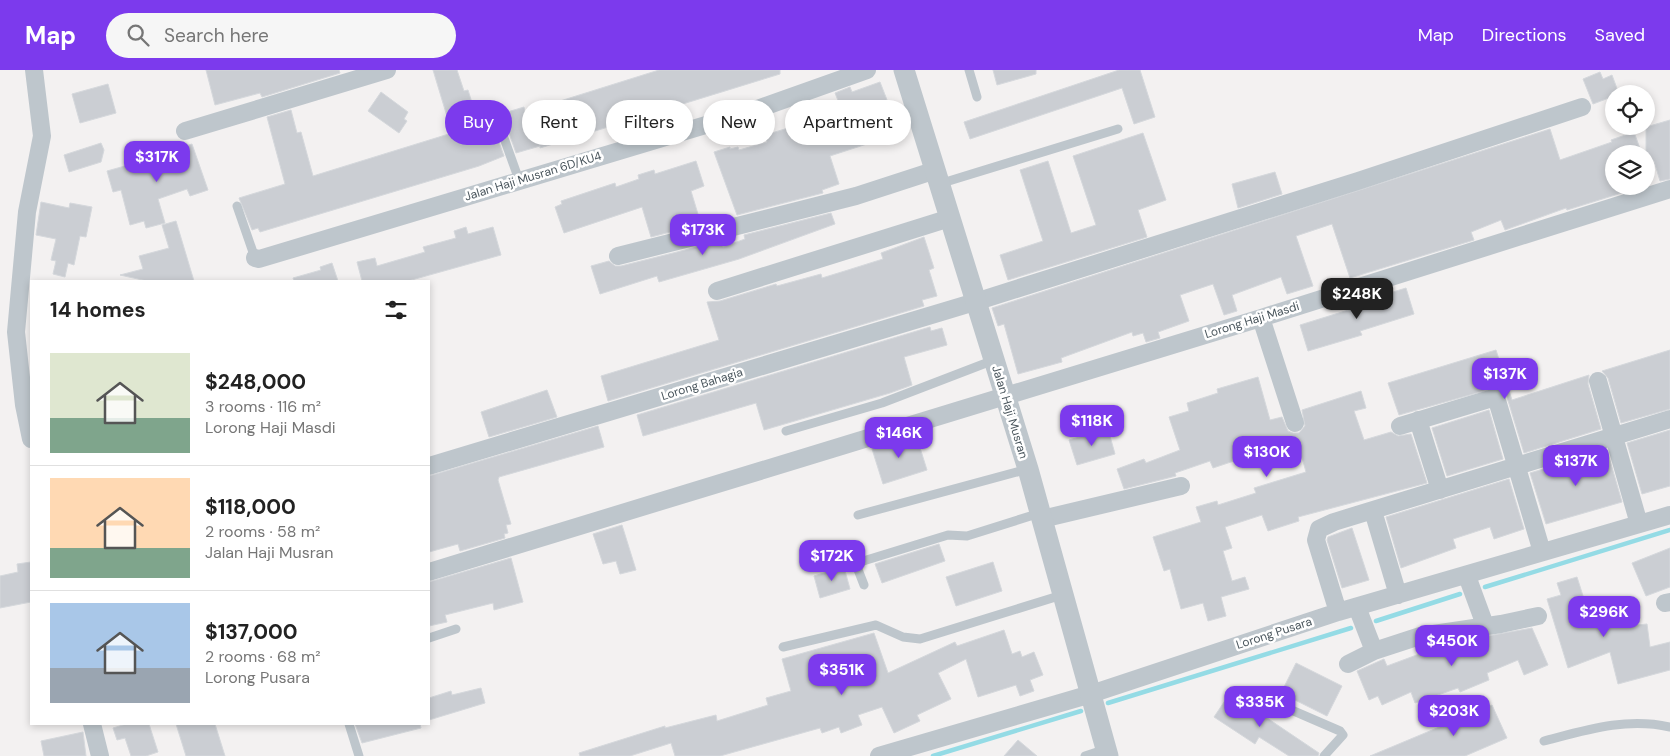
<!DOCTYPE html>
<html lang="en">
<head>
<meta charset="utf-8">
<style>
	:root { --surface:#fff; --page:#f6f6f6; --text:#222; --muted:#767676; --line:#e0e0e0; --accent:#7c3aed }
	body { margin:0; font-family:"DM Sans",sans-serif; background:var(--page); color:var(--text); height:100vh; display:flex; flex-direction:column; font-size:19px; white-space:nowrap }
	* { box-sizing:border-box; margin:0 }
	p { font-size:16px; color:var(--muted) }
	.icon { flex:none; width:28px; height:28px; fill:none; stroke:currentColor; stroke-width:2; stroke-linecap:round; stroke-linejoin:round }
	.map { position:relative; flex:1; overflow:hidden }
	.sheet { position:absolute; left:30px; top:210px; width:400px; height:445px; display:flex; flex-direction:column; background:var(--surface); border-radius:0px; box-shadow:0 2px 8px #0003 }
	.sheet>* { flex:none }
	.top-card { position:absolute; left:445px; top:30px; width:475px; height:45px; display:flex; gap:10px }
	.buttons { position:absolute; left:1605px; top:15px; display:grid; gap:10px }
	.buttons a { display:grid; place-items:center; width:50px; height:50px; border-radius:50%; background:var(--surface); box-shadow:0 2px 8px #0003; font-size:25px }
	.price { position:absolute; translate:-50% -42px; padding:0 11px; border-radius:10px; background:var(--accent); color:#fff; font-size:16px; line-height:32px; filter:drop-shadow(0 1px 2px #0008) }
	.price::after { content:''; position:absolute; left:50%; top:30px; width:15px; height:11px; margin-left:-8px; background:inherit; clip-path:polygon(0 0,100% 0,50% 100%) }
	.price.on { background:#222; color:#fff }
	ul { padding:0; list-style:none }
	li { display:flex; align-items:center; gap:15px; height:125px; padding:0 20px }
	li+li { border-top:1px solid var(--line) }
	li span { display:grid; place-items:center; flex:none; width:140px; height:100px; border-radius:0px; color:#555 }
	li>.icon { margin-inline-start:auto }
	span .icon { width:60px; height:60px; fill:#fffc; stroke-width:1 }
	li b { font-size:21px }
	h2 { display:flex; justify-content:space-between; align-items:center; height:60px; padding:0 20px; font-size:21px }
	.chip { padding:0 18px; border-radius:22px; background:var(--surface); box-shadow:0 2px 8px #0003; font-size:18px; line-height:45px }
	.chip.on { background:var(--accent); color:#fff }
	header { display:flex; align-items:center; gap:30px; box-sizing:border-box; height:70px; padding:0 25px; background:var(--accent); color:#fff }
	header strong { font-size:24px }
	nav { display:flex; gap:28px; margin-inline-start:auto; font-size:18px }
	.search { width:350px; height:45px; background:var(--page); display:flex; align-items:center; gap:12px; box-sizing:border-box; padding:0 18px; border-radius:28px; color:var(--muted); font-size:19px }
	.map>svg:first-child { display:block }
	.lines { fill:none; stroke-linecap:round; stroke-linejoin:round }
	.stream { stroke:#94dbe5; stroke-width:4.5 }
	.building { fill:#cbced3; stroke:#d5d8dc }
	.service { stroke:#bec6cc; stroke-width:9 }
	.minor { stroke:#bec6cc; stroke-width:18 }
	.tertiary { stroke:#bec6cc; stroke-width:21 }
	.labels { text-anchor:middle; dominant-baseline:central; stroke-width:5; stroke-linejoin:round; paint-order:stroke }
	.street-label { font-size:12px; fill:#4a565d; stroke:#fff }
</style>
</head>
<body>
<header>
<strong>Map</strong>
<div class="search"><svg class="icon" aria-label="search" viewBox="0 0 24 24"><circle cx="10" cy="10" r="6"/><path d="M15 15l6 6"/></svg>Search here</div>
<nav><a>Map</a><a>Directions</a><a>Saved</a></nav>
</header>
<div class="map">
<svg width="1670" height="686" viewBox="0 0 1670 686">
	<rect width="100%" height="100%" fill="#f3f1f1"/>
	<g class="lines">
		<path class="stream" d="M1485,517l185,-57
			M1376,551l84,-27
			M1108,633l243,-75
			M933,686l148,-45"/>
	</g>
	<path class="building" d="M206,0h133l1,3 -78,24 -2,-4 -45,12z
		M433,0h24l7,21 4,-1 11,35 15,-5 -1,6 11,30 -25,10 -219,66 -2,-4 -6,2 -13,-32 46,-14 -18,-67 24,-7 6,23 4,-1 12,44 139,-43z
		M659,0h121v4l-240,74v-2l-24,7 -11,-31 -4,-4 4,-1 -1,-4 20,-6 1,5z
		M993,0h43v4l-39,11z
		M1119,0h21l15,47 -21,7 -12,-36 -152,51 -6,-17z
		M1600,2l3,7 9,-4 7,19h-5v2l-21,8 -10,-25z
		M880,12l9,23 -3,1 8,25 -20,6 2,4 -46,15 9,28 -17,6 1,3 -86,22 -23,-63 16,-5v2l8,-2 1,3 28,-8 -2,-7 63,-19 -1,-4 14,-4 -6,-15 15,-6 2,5z
		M108,14l8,29 -36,10 -8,-29z
		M381,22l27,20 -4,7 3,2 -8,12 -31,-22z
		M1670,50v59l-10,2 -6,-20 -8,3v-37z
		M1550,59l10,31 52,-18 -1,-2 23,-8 8,22h-28v32h12l2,5 -61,19 -1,-2 -61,22 -4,-10 -30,12 3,8 -124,38 -18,-54 -36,12 17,50 -26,8 -6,-17 -49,18 5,16 -13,4 -11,-31 -33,11 9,26 -31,11 2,6 -14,4 -3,-9 -10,3 -1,-4 -71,26 1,4 -44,12 -14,-50 -6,2 -6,-18z
		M1143,63l23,67 -28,10 9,27 -139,43 -8,-25 43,-14 -23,-71 28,-9 23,72 25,-8 -23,-69z
		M101,73l3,7 -3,12 -32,10 -5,-17z
		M192,74l16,46 -18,6 -3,-7 -29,10 7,24 -19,5 -2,-7 -14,4 -9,-35 -8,2 -6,-21 57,-16v-2z
		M696,91l8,25 -13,5 10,33 -50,13 -9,-30 -78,26 -9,-26 7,-3 -1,-3 54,-18 1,4 23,-8 -1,-4 16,-5 1,4z
		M1275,102l7,22 -44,14 -6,-24z
		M41,132l28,6 1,-5 22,4 -6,30 -6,-1 -6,29 -6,-2 -3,14 -12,-3 3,-13 -5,-1 5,-21 -20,-4z
		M831,143l4,11 -96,35 -80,23 -2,-6 -57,18 -9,-28 18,-5 6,5h6l100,-25 2,6 22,-8 -1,-4z
		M176,151l18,60h-47l-27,-6 23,-6 -4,-13 30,-8 -7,-23z
		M466,157l2,7 25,-7 8,28 -93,26h-46l-5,-19 18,-4 2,8 48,-14 -2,-5 33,-9 -2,-7z
		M924,167l10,31 -5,2 8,26 -15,4 2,6 -316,95 -7,-25 118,-36 -12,-38 13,-1 56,-17 1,2 44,-12 1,4 26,-8 35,-11 -2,-6z
		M332,193l6,18h-44l-1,-3 28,-8 -1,-3z
		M1406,218l8,26 -54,17 2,4 -54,16 -8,-26 71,-22 -1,-4z
		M930,257l1,4 11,-3 5,17 -43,12 8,28 -22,8 -126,37 -8,-27 -113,33 -6,-21z
		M1496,280l16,50 77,-25 -1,9 13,45 -77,24 -18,-59 -8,-7 -99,28 -11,-32z
		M1670,280v59l-49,14 -13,-45 -6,-7z
		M1258,307l12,43 12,-3 6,14 5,2h6l6,-7 -3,-16 59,-19 5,17 -12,3 10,29 27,-8 7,4 13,-2 16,49 -129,34 1,4 -31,10 -6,-16 -37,12 7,21 -9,3 9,30 13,-4 4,12 -28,8 5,19 -18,5 -5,-18 -22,6 -11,-40 -6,2 -11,-34 48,-15 -5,-15 21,-6 1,4 38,-12 -2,-5 52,-16 -9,-32 -84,28 -3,-7 -35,12 1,3 -52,13 -7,-20 27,-10 2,4 34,-13 -11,-33 20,-6 -2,-8 31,-10 -1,-4z
		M547,320l10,27 -68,20 -8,-25z
		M1489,340l14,49 -56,17 -15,-48z
		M598,356l6,21 -105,30 -1,3 13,44 -5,1 2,8 -4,1 1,4 -45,13 -2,-7 -29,8v-76z
		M1108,359l7,25 -38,11 -8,-25z
		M1670,360v56l-28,8 -15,-51z
		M916,365l11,35 -44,14 -11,-35z
		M1607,380l15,52 -76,22 -16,-51z
		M1509,409l15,50 -30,10 -4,-12 -37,12 3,9 -55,20 -15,-51z
		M622,455l14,45 -16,4 -4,-13 -13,3 -10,-30z
		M1352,458l17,52 -27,8 -15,-48 1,-3z
		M939,474l6,17 -63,22 -7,-19z
		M1670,478v39l-24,9 -14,-33z
		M511,488l12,44 -29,8 -1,-7 -48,12 2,7 -18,4v-44z
		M31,492v40l-31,6v-32l18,-4 -1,-8z
		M993,492l9,29 -46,15 -10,-29z
		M844,497l6,22 -30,9 -6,-22z
		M1577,507l16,50 4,-2 2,4 48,-5 3,23 20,-5v28l-52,14 -8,-32 -42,16 -21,-69 14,-4 -4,-12z
		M1532,558l16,37 -24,10 -6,-15 -31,13 2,7 -29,12 -2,-4 -43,15 -4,-11 -29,13 -4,-9 -9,4 -12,-29 27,-12 3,7 62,-23z
		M1004,560l8,24 8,-3 2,6 12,-5 9,23 -13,5 4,11 -14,5 -4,-11 -38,12 -12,-38 -28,14 13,26 -34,16 3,6 -26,12 -12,-26 -24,8 4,10 -21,8 -2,-6 -17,6 -2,-5 -100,28h-45l-4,-13 -41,13h-50l-1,-3 86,-27v2l51,-13 1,6 51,-16 -2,-7 25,-7 -9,-32 92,-26 14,40 67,-31 2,4z
		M1296,593l46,23 -15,30 -46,-23z
		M481,618l4,15 -56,17v-22l22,-7 1,4z
		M1230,623l89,60 -1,3h-29l-30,-19 -4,7 -41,-27z
		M1492,635l15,33 -42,18h-95z
		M126,654h23l9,28 -12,4h-15l-6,-18 -8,2 -4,-12z
		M176,654h39l10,32h-39z
		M355,654h65l1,4 -59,15z
		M83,662l3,24h-42l-3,-15z
		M1018,670l19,16h-33z"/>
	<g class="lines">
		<path class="service" d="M969,0l8,27
			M499,54l20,56
			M939,114l179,-55
			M237,136l18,52
			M786,361l96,-28 112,-43
			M858,445l170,-46
			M864,515l-7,-18 3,-5 88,-27 19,1 73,-23
			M429,568l27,-9
			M783,577l93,-22 27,12 17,2 142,-44
			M1266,629l74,32 3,4 -19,21
			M349,654l10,32
			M1544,671c42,-11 82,-24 126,-14
			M1085,686l21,-7"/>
		<path class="minor" d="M185,61l202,-61
			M618,186l238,-60 80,-26
			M255,188l4,1 490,-147 118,-42
			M717,221l233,-73
			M1261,248l34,105
			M1598,311l41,143
			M1418,350l22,70
			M1400,356l96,-29 46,155
			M31,369l-7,-34 -8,-73 11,-120 15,-76 -8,-66
			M429,396l546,-164 383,-121 224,-74
			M1373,441l25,84
			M1042,449l139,-33
			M429,502l832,-254 409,-129
			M1467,506l18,49
			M1665,533l5,-1
			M1357,537l17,44 46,-15 81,-12 37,-8
			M1338,542l-22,-72 3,-11 15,-7 336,-103
			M1348,594l26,-13
			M92,654l8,32
			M879,686l212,-62 247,-82 332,-97"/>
		<path class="tertiary" d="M904,0l124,399 80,287"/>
	</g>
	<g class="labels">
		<g class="street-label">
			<text transform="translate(533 106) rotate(-17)">Jalan Haji Musran 6D/KU4</text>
			<text transform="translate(1252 250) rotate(-17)">Lorong Haji Masdi</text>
			<text transform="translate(702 314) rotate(-17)">Lorong Bahagia</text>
			<text transform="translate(1010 342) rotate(73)">Jalan Haji Musran</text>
			<text transform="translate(1274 563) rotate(-18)">Lorong Pusara</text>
		</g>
	</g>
</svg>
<div class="buttons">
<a><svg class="icon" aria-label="locate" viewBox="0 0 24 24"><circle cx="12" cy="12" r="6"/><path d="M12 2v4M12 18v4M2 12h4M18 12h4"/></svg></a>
<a><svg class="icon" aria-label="layers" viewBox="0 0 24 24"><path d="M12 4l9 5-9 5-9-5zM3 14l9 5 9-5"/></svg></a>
</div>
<b class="price" style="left:157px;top:113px">$317K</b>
<b class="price" style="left:703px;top:186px">$173K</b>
<b class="price on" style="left:1357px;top:250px">$248K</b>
<b class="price" style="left:1505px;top:330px">$137K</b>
<b class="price" style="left:1092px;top:377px">$118K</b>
<b class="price" style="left:899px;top:389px">$146K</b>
<b class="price" style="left:1267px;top:408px">$130K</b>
<b class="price" style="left:1576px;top:417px">$137K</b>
<b class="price" style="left:832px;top:512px">$172K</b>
<b class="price" style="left:1604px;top:568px">$296K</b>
<b class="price" style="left:1452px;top:597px">$450K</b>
<b class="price" style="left:842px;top:626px">$351K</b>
<b class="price" style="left:1260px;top:658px">$335K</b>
<b class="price" style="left:1454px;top:667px">$203K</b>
<div class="top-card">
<a class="chip on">Buy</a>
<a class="chip">Rent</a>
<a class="chip">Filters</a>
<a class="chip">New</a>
<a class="chip">Apartment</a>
</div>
<section class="sheet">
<h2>14 homes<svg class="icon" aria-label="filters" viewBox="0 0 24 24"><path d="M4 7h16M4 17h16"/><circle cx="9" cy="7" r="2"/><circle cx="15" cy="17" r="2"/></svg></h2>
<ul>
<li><span style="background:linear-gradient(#dfe7d0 65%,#7fa58c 0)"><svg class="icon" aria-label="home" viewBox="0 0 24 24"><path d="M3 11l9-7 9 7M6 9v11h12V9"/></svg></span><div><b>$248,000</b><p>3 rooms · 116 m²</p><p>Lorong Haji Masdi</p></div></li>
<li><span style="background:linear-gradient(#ffd9b3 70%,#7fa58c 0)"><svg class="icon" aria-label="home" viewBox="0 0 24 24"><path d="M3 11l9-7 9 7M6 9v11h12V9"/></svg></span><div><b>$118,000</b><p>2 rooms · 58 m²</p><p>Jalan Haji Musran</p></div></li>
<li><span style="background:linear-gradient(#a9c7e8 65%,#9aa5b1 0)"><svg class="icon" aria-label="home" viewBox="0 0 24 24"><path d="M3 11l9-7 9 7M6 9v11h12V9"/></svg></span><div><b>$137,000</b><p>2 rooms · 68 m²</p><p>Lorong Pusara</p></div></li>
</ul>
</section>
</div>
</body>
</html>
